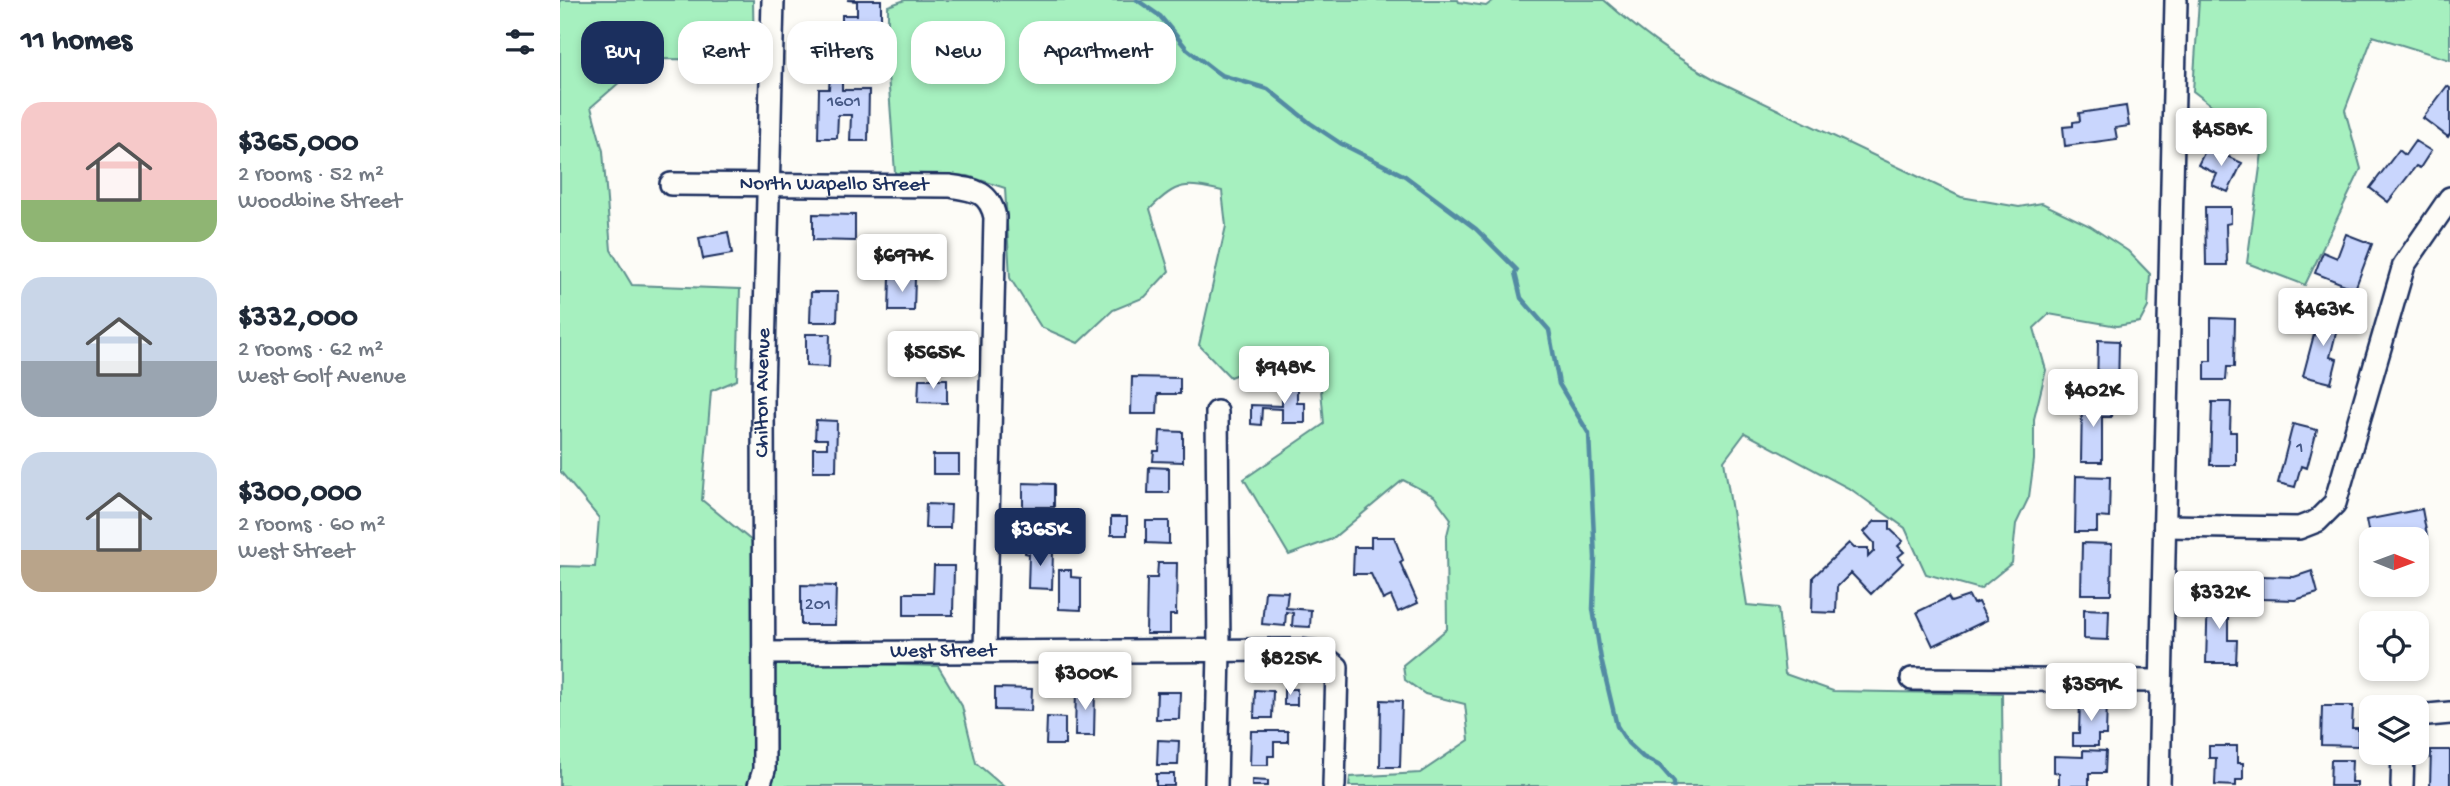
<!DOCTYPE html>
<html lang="en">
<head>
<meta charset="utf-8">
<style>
	:root { --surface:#fff; --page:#f6f6f7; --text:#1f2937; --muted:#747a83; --accent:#1b2f5e }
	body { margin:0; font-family:"Gochi Hand",sans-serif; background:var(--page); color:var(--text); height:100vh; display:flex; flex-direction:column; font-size:26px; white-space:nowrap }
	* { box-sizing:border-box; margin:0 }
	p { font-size:23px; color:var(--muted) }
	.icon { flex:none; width:38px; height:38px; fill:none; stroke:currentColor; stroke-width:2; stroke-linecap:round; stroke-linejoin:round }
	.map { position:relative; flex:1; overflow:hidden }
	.details { display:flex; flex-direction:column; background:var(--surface); width:560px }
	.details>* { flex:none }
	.top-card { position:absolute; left:21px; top:21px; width:665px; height:63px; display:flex; gap:14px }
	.needle { width:46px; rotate:91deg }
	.fabs { position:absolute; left:1799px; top:527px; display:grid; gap:14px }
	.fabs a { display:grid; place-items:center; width:70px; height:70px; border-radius:14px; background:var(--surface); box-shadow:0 4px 10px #0003; font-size:35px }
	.price { position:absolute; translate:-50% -60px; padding:0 16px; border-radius:7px; background:#fff; color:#222; font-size:23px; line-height:46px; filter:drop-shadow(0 2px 4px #0008) }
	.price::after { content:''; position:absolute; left:50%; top:42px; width:21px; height:16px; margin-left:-10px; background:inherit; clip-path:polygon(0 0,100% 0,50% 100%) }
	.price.selected { background:var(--accent); color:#fff }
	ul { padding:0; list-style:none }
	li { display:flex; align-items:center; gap:21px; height:175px; padding:0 21px }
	li span { display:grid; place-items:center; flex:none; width:196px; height:140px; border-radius:21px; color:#555 }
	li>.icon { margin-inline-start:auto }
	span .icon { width:84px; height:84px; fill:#fffc; stroke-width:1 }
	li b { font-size:30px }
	h2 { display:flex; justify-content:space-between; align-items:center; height:84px; padding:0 21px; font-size:30px }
	.pill { padding:0 24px; border-radius:21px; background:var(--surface); box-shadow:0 4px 10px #0003; font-size:24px; line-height:63px }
	.pill.selected { background:var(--accent); color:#fff }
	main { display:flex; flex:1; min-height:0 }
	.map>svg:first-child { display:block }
	.green { fill:#a6f0bf; stroke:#60908e; stroke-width:2 }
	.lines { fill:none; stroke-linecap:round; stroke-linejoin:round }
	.stream { stroke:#538ba3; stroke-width:4.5 }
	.building { fill:#c9d6fd; stroke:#1b2f5e; stroke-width:2 }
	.minor-casing { stroke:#1b2f5e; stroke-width:26 }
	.minor { stroke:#fdfcf7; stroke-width:21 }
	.labels { text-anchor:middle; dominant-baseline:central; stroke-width:5; stroke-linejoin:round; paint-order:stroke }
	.number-label { font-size:18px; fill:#465986 }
	.street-label { font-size:21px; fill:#1b2f5e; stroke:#fdfcf7 }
</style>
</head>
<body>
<main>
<section class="details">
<h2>11 homes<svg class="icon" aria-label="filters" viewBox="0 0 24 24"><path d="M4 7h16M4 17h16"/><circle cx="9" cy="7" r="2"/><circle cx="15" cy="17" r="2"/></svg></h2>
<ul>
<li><span style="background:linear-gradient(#f6c9c9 70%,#8fb573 0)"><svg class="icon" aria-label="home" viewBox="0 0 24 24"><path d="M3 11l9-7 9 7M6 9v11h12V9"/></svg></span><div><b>$365,000</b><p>2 rooms · 52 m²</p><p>Woodbine Street</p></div></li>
<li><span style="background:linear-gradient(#c9d6e8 60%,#9aa5b1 0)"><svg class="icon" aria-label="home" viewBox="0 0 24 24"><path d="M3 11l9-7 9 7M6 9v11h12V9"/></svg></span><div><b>$332,000</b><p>2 rooms · 62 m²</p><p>West Golf Avenue</p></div></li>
<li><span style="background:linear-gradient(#c9d6e8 70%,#b9a48a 0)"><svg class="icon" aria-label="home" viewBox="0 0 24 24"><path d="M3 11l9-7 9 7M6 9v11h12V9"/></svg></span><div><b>$300,000</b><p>2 rooms · 60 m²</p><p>West Street</p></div></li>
</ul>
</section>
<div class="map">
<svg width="1890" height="786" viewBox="0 0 1890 786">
	<rect width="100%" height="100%" fill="#fdfcf7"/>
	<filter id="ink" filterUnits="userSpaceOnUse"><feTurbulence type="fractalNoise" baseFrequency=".0143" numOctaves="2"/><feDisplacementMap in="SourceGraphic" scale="14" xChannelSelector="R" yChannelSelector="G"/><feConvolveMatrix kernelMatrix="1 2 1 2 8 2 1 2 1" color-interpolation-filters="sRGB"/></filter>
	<g filter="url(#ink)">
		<path class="green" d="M0,0h193l1,60 -100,-1 -33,22 -30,26 12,44 8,99 21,35 108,4 -3,91 -26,11 -9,109 51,42 -1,119 186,5 24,40 14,57 27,23h-443v-220l35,1 4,-49 -39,-47z
			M345,0h553l1,2 27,4 8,-6h110c38,33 68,56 112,80l245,117 58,10 23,-4 48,23 38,25 22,23 -2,33 -8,15 -23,4 -68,-12 -15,14 12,42 -12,49v41l-5,37 -13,27 -4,39 -32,26 -54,-15 -21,-46 -53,-38 -107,-57 -21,28 23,144 31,3 7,66 48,17 169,3 1,92h-654l1,-9 70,-4 49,-33 -4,-36 -40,-10 -20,-14 -2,-15 44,-36 -1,-90 5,-20 -17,-23 -31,-16 -71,59 -43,16 -45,-76 80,-55 -5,-58 -47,-6 -42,17 -31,-32 27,-119 -4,-35c-36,-8 -45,-10 -72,18l19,62 -24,26 -32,13 -35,33 -37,-16 -31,-49 -5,-90 -37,-12 -73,-3 -7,-99v-68z
			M1639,0h251v60l-77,-24 -28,74 16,59 -56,116 -58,-22 16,-118 -70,-54z"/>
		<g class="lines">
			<path class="stream" d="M577,0l23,16 27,33 27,21 7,5 47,14 42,34 30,20 65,33 71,53 41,41 -2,3 6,25 28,32 10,54 30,50 6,124 -2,51 8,50 16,67 11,17 15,14 17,9 14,16v4"/>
		</g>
		<path class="building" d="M287,0h34v60l-39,1v-46h15v-14z
			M270,75l12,1v14h27l-1,51h-18l1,-26h-13l-1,23h-19l1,-49h10z
			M1887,86l3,2v46l-2,3 -25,-19z
			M1566,106l3,20 -14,2 2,11 -52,7 -2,-19 10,-1v-4l7,-1 -1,-8z
			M1855,141l16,10 -11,17 -4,-2 -28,36 -18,-14 29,-38 6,5z
			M1647,147l35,16 -14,29 -16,-7 5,-11 -19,-9z
			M1645,207h26v16l-5,1 1,41h-21z
			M253,214l42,1v26l-42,-1z
			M168,232l4,22 -29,5 -4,-21z
			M1786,234l26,10 -17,45 -40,-16 8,-21 14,6z
			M330,277l25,1 -1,33h-25z
			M251,292h27l-1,30h-27z
			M1761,308l20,5 -11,44 7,2 -6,24 -28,-7z
			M1651,318l24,1 -1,48h-7l-1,13h-21v-19h6z
			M246,334h24l-1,33 -23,-1z
			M1538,340l21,1 -1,51h-21z
			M572,377l48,1v16h-22l-1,20h-26z
			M359,379h28v24l-29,-1z
			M722,381h15v22h8v20h-23v-14l-20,-1 -1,17 -10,-1v-19l31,1z
			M1522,401h30l-1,16h-9v45h-21z
			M1652,402h19l-1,30h6v33h-26z
			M256,420l21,1 -1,50h-23v-23h14v-9h-12z
			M1733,424l24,6 -10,38 -6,-2 -6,21 -17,-4z
			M600,431l23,1v30l-30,-1 1,-10h5z
			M373,455h26v19h-26z
			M589,467l20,1v25h-21z
			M1516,476l34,1 -1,41 -12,-1v15h-22z
			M463,483l31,1v23h-31z
			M366,504l25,1 -1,23h-25z
			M1862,509l6,32 -11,2v-4h-34l-1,-2 -12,3 -4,-20z
			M551,517h16v18h-16z
			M586,521h23v23l-23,-1z
			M1315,521h15v8l13,12 -5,5 6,6 -6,5 5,6 -32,31 -20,-21 -14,14 -1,26 -24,-1 1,-35 36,-34 5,5h14v9l6,-6v-8l-10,-11z
			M811,537h23l9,23 -3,2 18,41 -20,9 -7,-16 -8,4 -12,-26h-18l1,-27h17z
			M1522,543l30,1 -1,50h-30z
			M465,546h19v5h9l-1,38 -24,-1 1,-34 -4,-1z
			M598,563h19l-1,52h-6v19h-24l1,-56h10z
			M374,566h20l-1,49h-49v-22h29z
			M499,570h12v7l10,1v32l-22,-1z
			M1752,571l6,22 -23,7 -33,-1v-23l32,1z
			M241,585l35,1 -1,39h-34z
			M705,591l23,1 -2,16 25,2 -1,17 -18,-1 1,-13 -7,-1 -1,14 -23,-2z
			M1648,592h20v48h9l-1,23h-30z
			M1409,596l4,8 5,-2 9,18 -54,26 -16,-34 31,-15 3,5z
			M1524,609l25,1 -1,30 -24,-1z
			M435,688l37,1 -1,22 -36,-1z
			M516,688l19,1 -1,47h-19z
			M724,689h13v16h-13z
			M695,690l18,1 -1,27h-18z
			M597,692h23l-1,27h-23z
			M821,700l21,1 -2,66h-20z
			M1520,700h27l-1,35h-8v11h-25v-13h6z
			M1762,706h31l-1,22h6v18l-37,-1z
			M487,717l18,1v27h-19z
			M691,731h37v11h-14v14h-6v9h-18z
			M598,740l21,1 -1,24h-21z
			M1649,746h28v17h6v17h-7v6l-21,-1 1,-27h-7z
			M1523,750l23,1 -1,22h-16v13h-34l4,-1v-12l-5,-1v-16l29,1z
			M1871,750h19v36h-20z
			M1771,760h21l-1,22h6v4h-27z
			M596,774h18v12h-18z
			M692,780l16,1v5h-16z"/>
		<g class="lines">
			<g class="minor-casing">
				<g id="minor">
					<path id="s1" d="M111,184l279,2c25,4 39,5 45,31l-10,434"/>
					<path d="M1605,526l134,2 18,-7 18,-18 69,-238 46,-67"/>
					<path id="s2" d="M205,653l533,-3 20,2 19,15 -3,119"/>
					<path d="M1352,679l249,2"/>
					<path d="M1857,716l33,-3"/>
					<path id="s3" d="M199,786l5,-16 -1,-376 10,-394"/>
					<path d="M656,786l3,-135 -2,-239"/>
					<path d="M1599,786l17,-786"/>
					<path d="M1842,786l1,-34"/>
				</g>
			</g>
			<use href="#minor" class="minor"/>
		</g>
	</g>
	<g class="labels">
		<g class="number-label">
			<text x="284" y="102">1601</text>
			<text x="1740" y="448">1</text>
			<text x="258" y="605">201</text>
		</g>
		<g class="street-label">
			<text stroke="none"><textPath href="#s1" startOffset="163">North Wapello Street</textPath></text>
			<text stroke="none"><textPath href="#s3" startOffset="394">Chilton Avenue</textPath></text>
			<text stroke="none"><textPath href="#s2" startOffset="178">West Street</textPath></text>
		</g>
	</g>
</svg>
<div class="fabs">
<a><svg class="needle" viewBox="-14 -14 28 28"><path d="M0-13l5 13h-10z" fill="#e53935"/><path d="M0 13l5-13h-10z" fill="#747a83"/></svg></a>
<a><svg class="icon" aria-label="locate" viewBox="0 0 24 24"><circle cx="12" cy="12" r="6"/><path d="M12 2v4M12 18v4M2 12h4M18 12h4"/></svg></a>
<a><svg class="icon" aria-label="layers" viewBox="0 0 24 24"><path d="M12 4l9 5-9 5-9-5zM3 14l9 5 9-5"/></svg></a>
</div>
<b class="price" style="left:1661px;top:168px">$458K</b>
<b class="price" style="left:342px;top:294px">$697K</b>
<b class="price" style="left:1763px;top:348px">$463K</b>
<b class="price" style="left:373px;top:391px">$565K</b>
<b class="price" style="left:724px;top:406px">$948K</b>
<b class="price" style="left:1533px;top:429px">$402K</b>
<b class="price selected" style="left:480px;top:568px">$365K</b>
<b class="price" style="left:1659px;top:631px">$332K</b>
<b class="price" style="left:730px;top:697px">$825K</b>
<b class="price" style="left:525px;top:712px">$300K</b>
<b class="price" style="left:1531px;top:723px">$359K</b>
<div class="top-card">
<a class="pill selected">Buy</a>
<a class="pill">Rent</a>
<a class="pill">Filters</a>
<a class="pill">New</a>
<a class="pill">Apartment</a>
</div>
</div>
</main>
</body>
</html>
